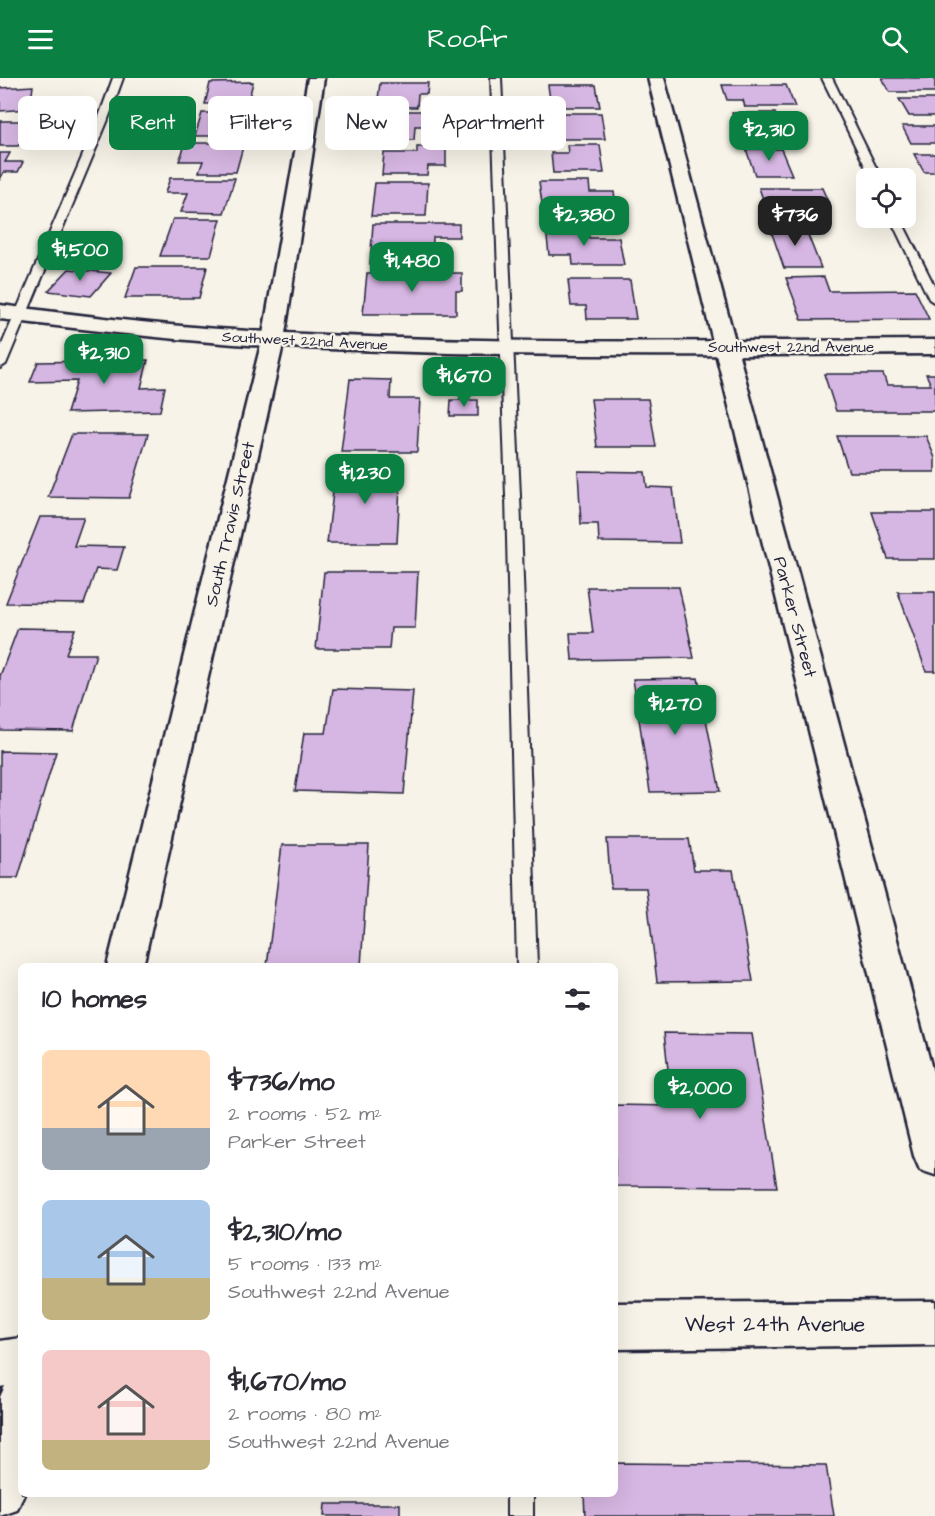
<!DOCTYPE html>
<html lang="en">
<head>
<meta charset="utf-8">
<style>
	:root { --surface:#fff; --page:#f7f7f7; --text:#2b2b33; --muted:#7c7c81; --accent:#0b8043 }
	body { margin:0; font-family:"Architects Daughter",sans-serif; background:var(--page); color:var(--text); height:100vh; display:flex; flex-direction:column; font-size:22px; white-space:nowrap }
	* { box-sizing:border-box; margin:0 }
	p { font-size:20px; color:var(--muted) }
	.icon { flex:none; width:33px; height:33px; fill:none; stroke:currentColor; stroke-width:2; stroke-linecap:round; stroke-linejoin:round }
	.map { position:relative; flex:1; overflow:hidden }
	.sheet { position:absolute; left:18px; top:885px; width:600px; height:534px; display:flex; flex-direction:column; background:var(--surface); border-radius:9px; box-shadow:0 6px 24px #0002 }
	.sheet>* { flex:none }
	.top-card { position:absolute; left:18px; top:18px; width:600px; height:54px; display:flex; gap:12px }
	.controls { position:absolute; left:856px; top:90px; display:grid; gap:12px }
	.controls a { display:grid; place-items:center; width:60px; height:60px; border-radius:9px; background:var(--surface); box-shadow:0 6px 24px #0002; font-size:30px }
	.price { position:absolute; translate:-50% -51px; padding:0 14px; border-radius:12px; background:var(--accent); color:#fff; font-size:20px; line-height:39px; filter:drop-shadow(0 2px 3px #0008) }
	.price::after { content:''; position:absolute; left:50%; top:36px; width:18px; height:14px; margin-left:-9px; background:inherit; clip-path:polygon(0 0,100% 0,50% 100%) }
	.price.active { background:#222; color:#fff }
	ul { padding:0; list-style:none }
	li { display:flex; align-items:center; gap:18px; height:150px; padding:0 24px }
	li span { display:grid; place-items:center; flex:none; width:168px; height:120px; border-radius:9px; color:#555 }
	li>.icon { margin-inline-start:auto }
	span .icon { width:72px; height:72px; fill:#fffc; stroke-width:1 }
	li b { font-size:26px }
	h2 { display:flex; justify-content:space-between; align-items:center; height:72px; padding:0 24px; font-size:26px }
	.tag { padding:0 21px; border-radius:9px; background:var(--surface); box-shadow:0 6px 24px #0002; font-size:21px; line-height:54px }
	.tag.active { background:var(--accent); color:#fff }
	header { display:flex; justify-content:space-between; align-items:center; height:78px; padding:0 24px; background:var(--accent); color:#fff; font-size:27px; font-weight:600 }
	.map>svg:first-child { display:block }
	.building { fill:#d6b6e2; stroke:#22223b; stroke-width:1.5 }
	.lines { fill:none; stroke-linecap:round; stroke-linejoin:round }
	.service-casing { stroke:#22223b; stroke-width:4 }
	.minor-casing { stroke:#22223b; stroke-width:5 }
	.tertiary-casing { stroke:#22223b; stroke-width:5 }
	.secondary-casing { stroke:#22223b; stroke-width:5 }
	.service { fill:#f7f3e8; fill-rule:evenodd }
	.minor { fill:#f7f3e8; fill-rule:evenodd }
	.tertiary { fill:#f7f3e8; fill-rule:evenodd }
	.secondary { fill:#f7f3e8; fill-rule:evenodd }
	.labels { text-anchor:middle; dominant-baseline:central; stroke-width:4.5; stroke-linejoin:round; paint-order:stroke }
	.far-street-label { font-size:15px; fill:#22223b; stroke:#f7f3e8 }
	.street-label { font-size:18px; fill:#22223b; stroke:#f7f3e8 }
	.near-street-label { font-size:21px; fill:#22223b; stroke:#f7f3e8 }
</style>
</head>
<body>
<header><svg class="icon" aria-label="menu" viewBox="0 0 24 24"><path d="M4 6h16M4 12h16M4 18h16"/></svg>Roofr<svg class="icon" aria-label="search" viewBox="0 0 24 24"><circle cx="10" cy="10" r="6"/><path d="M15 15l6 6"/></svg></header>
<div class="map">
<svg width="935" height="1438" viewBox="0 0 935 1438">
	<rect width="100%" height="100%" fill="#f7f3e8"/>
	<filter id="ink" filterUnits="userSpaceOnUse"><feTurbulence type="fractalNoise" baseFrequency=".0167" numOctaves="2"/><feDisplacementMap in="SourceGraphic" scale="12" xChannelSelector="R" yChannelSelector="G"/><feConvolveMatrix kernelMatrix="1 2 1 2 8 2 1 2 1" color-interpolation-filters="sRGB"/></filter>
	<g filter="url(#ink)">
		<path class="building" d="M882,0h53v14h-45z
			M253,4l-5,21 -43,1 5,-21z
			M380,5h48l-1,11h-9l-1,13h-40z
			M548,7h48l4,22h-49z
			M722,7h64l9,22h-50l-2,-7h-16z
			M33,8l-3,23 -30,2v-23z
			M899,21h36v17h-26z
			M395,33h54v15h-34l-1,14h-32l1,-11h10z
			M202,35h43l-7,23h-43z
			M553,35h48l4,26h-74l-1,-19h24z
			M732,35h43l9,21h-15l3,7h-30z
			M0,43h59l-5,11h-29l-7,14h-18z
			M902,48h33v17h-24z
			M186,65h58l-8,29h-37l4,-11h-24z
			M567,67h33l4,28h-51l-2,-20h17z
			M417,69h29v19h-18l-1,9h-45l2,-22h33z
			M746,71h35l11,26h-37z
			M0,75h10l-5,9h18l-5,10h-14l-4,7z
			M914,76h21v18h-11z
			M170,100h65l-11,35 -43,-1 7,-19h-23z
			M539,104h50l1,10h24l4,25 -44,1 -1,-15h-31z
			M375,105h53l-2,33h-55z
			M759,110h63l6,14h-33l7,17h-32z
			M173,141h48l-10,37h-51z
			M373,146h86v13h-26l-1,26 -62,1z
			M769,147h35l17,43h-37z
			M546,150h41l2,10h30l5,27h-51l-1,-10h-23z
			M136,189h71l-8,31h-74z
			M69,191l42,4 -20,23 -43,-5z
			M367,195h95v18h-6v23h-93z
			M824,199l5,14 86,-1 14,29 -127,1 -16,-42z
			M568,202h62l6,39h-49l-1,-13h-15z
			M148,282l-7,28 24,-1 -5,24 -93,2 10,-32 -47,1 8,-20z
			M824,296h59l4,11h44l-5,-11h9v37h-99z
			M350,301l41,1 -1,19h30l-3,53h-76z
			M591,321h57l8,48h-59z
			M451,322h27v16h-28z
			M72,356h76l-19,64 -81,-1z
			M837,358h89l9,22v14h-86z
			M336,389h65l-4,76h-70z
			M578,393l67,1 2,15 26,1 7,55 -81,-1 -1,-18h-17z
			M872,434h63v47h-47z
			M40,439h44l-10,29 50,1 -7,23 -21,-1 -12,35 -78,-1z
			M324,494h94l-3,56h-24l-2,21h-73z
			M587,509h92l15,71 -122,2 -2,-27h23z
			M898,514h37v79h-9z
			M18,550l57,1 -9,25h30l-23,77 -73,-1v-54z
			M698,600l22,113 -70,1 -17,-113z
			M333,611l80,2 -9,103 -109,-3 9,-58h22z
			M0,673l56,1 -38,126h-18z
			M607,761h82l5,31h39l20,111 -96,1 -11,-94h-35z
			M282,767h87l-8,121h-94z
			M664,955l88,1 25,153 -162,-1v-81l57,1z
			M615,1385l211,2 8,51h-249l-1,-22h31z
			M325,1426h75v12h-76z"/>
		<g class="lines">
			<g class="service-casing">
				<path id="service" d="M113,0h10l-16,44 -101,242 -6,4v-19l97,-227z
					M491,0h10l19,418 17,470h-20l-11,-470z
					M822,0h10l49,100h-10z
					M890,140h10l35,69v16l-6,-4z
					M507,1416h26v22h-26z"/>
			</g>
			<g class="minor-casing">
				<path id="minor" d="M648,0h16l271,1002v95l-15,-5 -6,-14z"/>
			</g>
			<g class="tertiary-casing">
				<path id="tertiary" d="M0,227c78,10 156,20 234,25 233,16 467,11 701,10v14c-234,1 -468,5 -701,-10 -78,-6 -156,-15 -234,-25z"/>
			</g>
			<g class="secondary-casing">
				<path id="secondary" d="M308,0h16l-40,262 -141,626h-36l155,-626z
					M935,1223v44l-320,4v-46z
					M21,1260v156h3l-7,16 -17,6v-119l5,-11 -5,1v-46z"/>
			</g>
			<use href="#service" class="service"/>
			<use href="#minor" class="minor"/>
			<use href="#tertiary" class="tertiary"/>
			<use href="#secondary" class="secondary"/>
		</g>
	</g>
	<g class="labels">
		<g class="far-street-label">
			<text transform="translate(305 263) rotate(3)">Southwest 22nd Avenue</text>
			<text x="791" y="269">Southwest 22nd Avenue</text>
		</g>
		<g class="street-label">
			<text transform="translate(230 446) rotate(-77)">South Travis Street</text>
			<text transform="translate(795 539) rotate(75)">Parker Street</text>
		</g>
		<g class="near-street-label">
			<text x="775" y="1246">West 24th Avenue</text>
		</g>
	</g>
</svg>
<div class="controls">
<a><svg class="icon" aria-label="locate" viewBox="0 0 24 24"><circle cx="12" cy="12" r="6"/><path d="M12 2v4M12 18v4M2 12h4M18 12h4"/></svg></a>
</div>
<b class="price" style="left:769px;top:84px">$2,310</b>
<b class="price" style="left:584px;top:169px">$2,380</b>
<b class="price active" style="left:795px;top:169px">$736</b>
<b class="price" style="left:80px;top:204px">$1,500</b>
<b class="price" style="left:412px;top:215px">$1,480</b>
<b class="price" style="left:104px;top:307px">$2,310</b>
<b class="price" style="left:464px;top:330px">$1,670</b>
<b class="price" style="left:365px;top:427px">$1,230</b>
<b class="price" style="left:675px;top:658px">$1,270</b>
<b class="price" style="left:700px;top:1042px">$2,000</b>
<div class="top-card">
<a class="tag">Buy</a>
<a class="tag active">Rent</a>
<a class="tag">Filters</a>
<a class="tag">New</a>
<a class="tag">Apartment</a>
</div>
<section class="sheet">
<h2>10 homes<svg class="icon" aria-label="filters" viewBox="0 0 24 24"><path d="M4 7h16M4 17h16"/><circle cx="9" cy="7" r="2"/><circle cx="15" cy="17" r="2"/></svg></h2>
<ul>
<li><span style="background:linear-gradient(#ffd9b3 65%,#9aa5b1 0)"><svg class="icon" aria-label="home" viewBox="0 0 24 24"><path d="M3 11l9-7 9 7M6 9v11h12V9"/></svg></span><div><b>$736/mo</b><p>2 rooms · 52 m²</p><p>Parker Street</p></div></li>
<li><span style="background:linear-gradient(#a9c7e8 65%,#c2b280 0)"><svg class="icon" aria-label="home" viewBox="0 0 24 24"><path d="M3 11l9-7 9 7M6 9v11h12V9"/></svg></span><div><b>$2,310/mo</b><p>5 rooms · 133 m²</p><p>Southwest 22nd Avenue</p></div></li>
<li><span style="background:linear-gradient(#f6c9c9 75%,#c2b280 0)"><svg class="icon" aria-label="home" viewBox="0 0 24 24"><path d="M3 11l9-7 9 7M6 9v11h12V9"/></svg></span><div><b>$1,670/mo</b><p>2 rooms · 80 m²</p><p>Southwest 22nd Avenue</p></div></li>
</ul>
</section>
</div>
</body>
</html>
